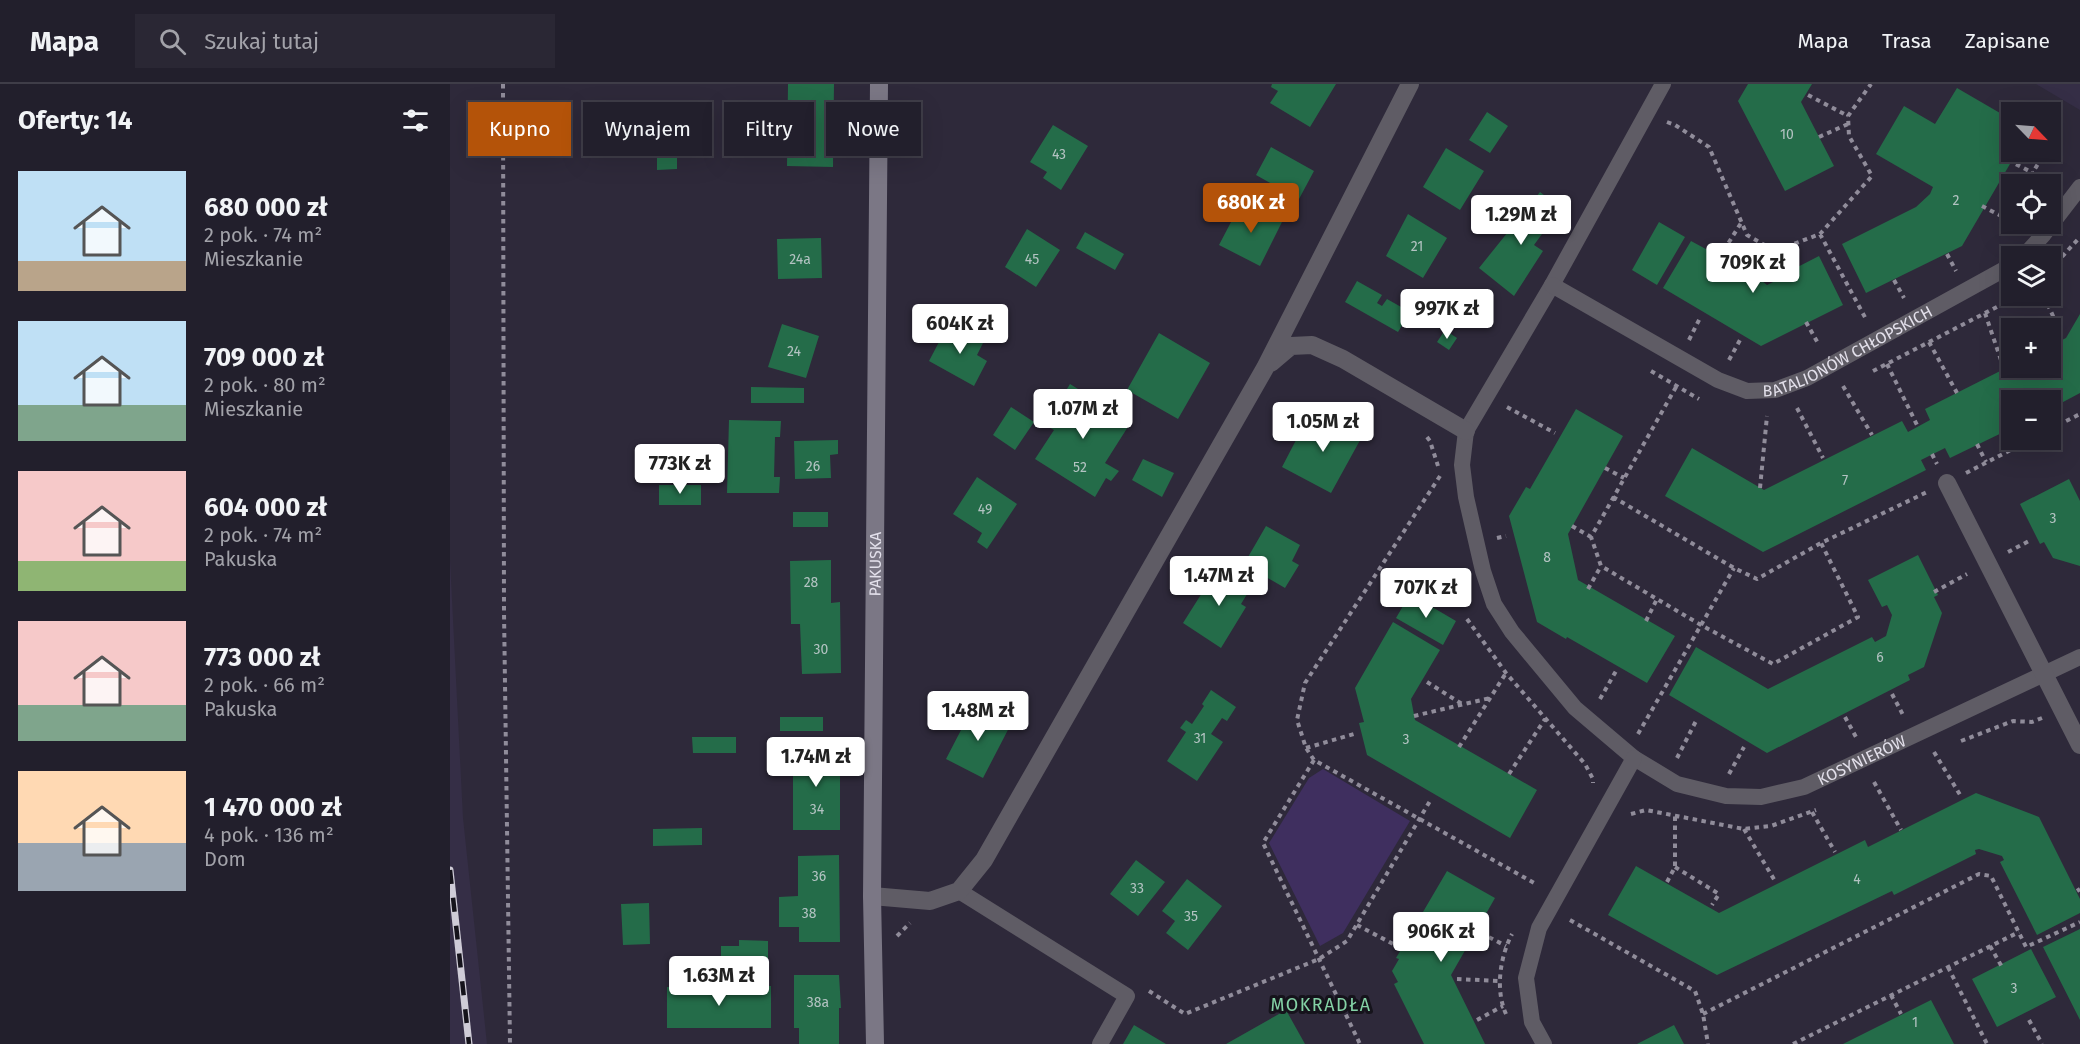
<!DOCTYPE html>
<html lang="pl">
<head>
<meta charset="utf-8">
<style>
	:root { --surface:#221f2c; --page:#2a2734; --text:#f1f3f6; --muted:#a2a2a9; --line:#3f3d48; --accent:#b45309 }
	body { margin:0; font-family:"Fira Sans",sans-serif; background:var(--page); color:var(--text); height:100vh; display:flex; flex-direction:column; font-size:22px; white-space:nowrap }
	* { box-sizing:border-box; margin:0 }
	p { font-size:20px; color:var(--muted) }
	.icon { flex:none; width:33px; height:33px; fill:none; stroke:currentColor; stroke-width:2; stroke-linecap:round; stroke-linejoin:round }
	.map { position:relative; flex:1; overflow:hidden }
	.drawer { display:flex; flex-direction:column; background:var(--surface); width:450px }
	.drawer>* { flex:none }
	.guide { position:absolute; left:18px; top:18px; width:570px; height:54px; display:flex; gap:12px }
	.needle { width:39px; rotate:115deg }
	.tools { position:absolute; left:1551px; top:18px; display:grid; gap:12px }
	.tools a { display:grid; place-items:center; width:60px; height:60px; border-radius:0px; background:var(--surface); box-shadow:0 6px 24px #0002,0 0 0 2px var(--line); font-size:30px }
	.price { position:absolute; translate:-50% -51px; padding:0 14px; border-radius:6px; background:#fff; color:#222; font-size:20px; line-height:39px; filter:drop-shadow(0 2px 3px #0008) }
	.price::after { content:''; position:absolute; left:50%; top:36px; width:18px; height:14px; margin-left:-9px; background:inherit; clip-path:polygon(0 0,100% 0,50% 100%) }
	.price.on { background:var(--accent); color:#fff }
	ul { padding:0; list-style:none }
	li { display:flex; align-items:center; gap:18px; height:150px; padding:0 18px }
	li span { display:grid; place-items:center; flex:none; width:168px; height:120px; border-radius:0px; color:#555 }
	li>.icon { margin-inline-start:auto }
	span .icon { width:72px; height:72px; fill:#fffc; stroke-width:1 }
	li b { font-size:26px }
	h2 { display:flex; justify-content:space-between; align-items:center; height:72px; padding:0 18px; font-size:26px }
	.tag { padding:0 21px; border-radius:0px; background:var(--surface); box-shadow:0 6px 24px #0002,0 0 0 2px var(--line); font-size:21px; line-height:54px }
	.tag.on { background:var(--accent); color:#fff }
	header { display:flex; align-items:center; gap:36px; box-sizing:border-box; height:84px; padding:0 30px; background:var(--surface); border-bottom:2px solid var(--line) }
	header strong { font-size:28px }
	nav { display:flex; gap:33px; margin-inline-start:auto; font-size:21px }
	.search { width:420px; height:54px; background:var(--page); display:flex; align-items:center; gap:15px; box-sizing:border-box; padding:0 21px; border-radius:0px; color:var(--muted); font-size:22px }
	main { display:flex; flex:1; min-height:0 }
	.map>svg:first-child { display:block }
	.built { fill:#352e46 }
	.green { fill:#3f2f5f }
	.building { fill:#246c49 }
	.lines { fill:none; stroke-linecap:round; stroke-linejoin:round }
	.path { stroke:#908c9a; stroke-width:4; stroke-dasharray:4.5 4.5; stroke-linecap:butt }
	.lane { stroke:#5f5c65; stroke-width:16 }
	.street { stroke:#5f5c65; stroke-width:18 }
	.secondary { stroke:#7b7785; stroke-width:18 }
	.rail-casing { stroke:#cfccd7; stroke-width:7 }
	.rail { stroke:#15131b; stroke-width:4.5; stroke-dasharray:14; stroke-linecap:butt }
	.labels { text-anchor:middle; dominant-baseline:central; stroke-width:6; stroke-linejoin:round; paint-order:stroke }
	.number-label { font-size:14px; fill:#b3c3c2 }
	.street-label { font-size:16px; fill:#e3e0eb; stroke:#15131b }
	.neighbourhood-label { font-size:18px; letter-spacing:1.5px; fill:#84d2a6; stroke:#15131b }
</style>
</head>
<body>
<header>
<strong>Mapa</strong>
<div class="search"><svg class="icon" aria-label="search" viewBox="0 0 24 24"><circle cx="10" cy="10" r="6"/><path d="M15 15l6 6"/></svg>Szukaj tutaj</div>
<nav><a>Mapa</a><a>Trasa</a><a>Zapisane</a></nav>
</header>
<main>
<section class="drawer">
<h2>Oferty: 14<svg class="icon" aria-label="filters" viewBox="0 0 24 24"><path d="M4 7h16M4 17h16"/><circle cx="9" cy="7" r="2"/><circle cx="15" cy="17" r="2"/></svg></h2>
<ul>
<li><span style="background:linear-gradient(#bfe0f5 75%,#b9a48a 0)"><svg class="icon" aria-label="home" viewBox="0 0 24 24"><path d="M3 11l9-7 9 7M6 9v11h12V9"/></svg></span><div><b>680 000 zł</b><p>2 pok. · 74 m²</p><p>Mieszkanie</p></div></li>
<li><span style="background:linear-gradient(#bfe0f5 70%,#7fa58c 0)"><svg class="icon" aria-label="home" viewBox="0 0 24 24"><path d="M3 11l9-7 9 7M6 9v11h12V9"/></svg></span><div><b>709 000 zł</b><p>2 pok. · 80 m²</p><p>Mieszkanie</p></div></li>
<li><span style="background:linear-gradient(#f6c9c9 75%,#8fb573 0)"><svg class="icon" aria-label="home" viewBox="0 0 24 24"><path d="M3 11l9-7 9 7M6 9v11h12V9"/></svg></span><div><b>604 000 zł</b><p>2 pok. · 74 m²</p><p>Pakuska</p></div></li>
<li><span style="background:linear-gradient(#f6c9c9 70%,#7fa58c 0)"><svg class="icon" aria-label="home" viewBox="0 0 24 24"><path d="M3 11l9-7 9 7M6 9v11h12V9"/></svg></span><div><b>773 000 zł</b><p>2 pok. · 66 m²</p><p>Pakuska</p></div></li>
<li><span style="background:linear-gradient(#ffd9b3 60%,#9aa5b1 0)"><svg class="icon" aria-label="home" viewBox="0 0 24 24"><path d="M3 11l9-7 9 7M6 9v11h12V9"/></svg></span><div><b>1 470 000 zł</b><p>4 pok. · 136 m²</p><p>Dom</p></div></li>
</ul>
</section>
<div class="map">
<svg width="1630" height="960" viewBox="0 0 1630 960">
	<rect width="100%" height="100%" fill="#2e293a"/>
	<path class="built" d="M1586,0h44v26z
		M0,476l13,258 24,226h-37z"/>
	<path class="green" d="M873,685l87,52 -67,112 -23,13 -51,-103 40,-65z"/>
	<path class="building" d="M338,0h46l-1,83 -46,-1z
		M822,0h64l-26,43 -40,-24 8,-12 -7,-4z
		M1298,0h64l-11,18 33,64 -49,25 -47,-90z
		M1507,4l55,32v32h5l-55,94 -96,47 -24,-49 74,-37 14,-13 3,-7 -57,-33 28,-48 31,18z
		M1037,28l21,14 -18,27 -21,-13z
		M603,41l35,21 -27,44 -18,-12 4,-6 -17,-10z
		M207,42l50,1v22h-30v20l-20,1z
		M821,63l43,24 -15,28 -43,-24z
		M996,64l38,23 -24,39 -37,-23z
		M1090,108l21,16 -27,37 9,6 -29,45 -35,-28z
		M792,117l40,21 -22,44 -41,-21z
		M958,130l39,24 -24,40 -37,-22z
		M1209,138l26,15 -28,48 -25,-15z
		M577,145l33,21 -24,37 -31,-20z
		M635,148l39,22 -9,16 -39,-22z
		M371,154l1,40 -44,1 -1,-40z
		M1241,157l72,39 -1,1 5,4 6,-3 -1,-2 47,-24 24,49 -82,41 -98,-58z
		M907,197l25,14 -5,8 5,3 5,-7 23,13 -12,20 -53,-30z
		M1630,230v79l-30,16v-9h-38v28l-62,30 -5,-10 -24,12 5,10 -163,82 -98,-56 27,-48 72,42 138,-69 6,11 22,-12 -5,-11 87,-44v3h38v-22l16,-8z
		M499,239l35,18 -7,14 10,6 -13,25 -45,-25z
		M332,240l37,12 -13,42 -38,-11z
		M995,246l12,8 -8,12 -12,-8z
		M709,249l51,30 -32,56 -51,-29z
		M620,300l61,38 -26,41 14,8 -8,10 -5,-3 -11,19 -60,-38 19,-29 -9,-5z
		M301,303l53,1v15h-53z
		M561,323l23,15 -19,28 -22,-15z
		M1126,325l47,27 -55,98 10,46 97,56 -28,47 -80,-46 -1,2 -29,-17 -28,-106 17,-29 4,2z
		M857,335l24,13 7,-12 26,13 -33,60 -49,-26z
		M279,336l52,1 -1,16h-5l-1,40h6l-1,16h-52z
		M388,356v14l-8,1 1,23 -36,1 -1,-38z
		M693,375l31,14 -12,24 -30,-17z
		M527,393l40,27 -30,45 -10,-7 5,-9 -29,-19z
		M1619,395l11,22v65l-27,-8 -9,-16 -4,2 -20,-40z
		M209,401h42v20h-42z
		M343,428h35v15h-35z
		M816,442l34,19 -8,16 7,4 -14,23 -41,-24z
		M1468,471l20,40 -4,2 8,16 -18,54 -16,8 2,5 -143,73 -98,-58 27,-48 72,42 104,-52 3,5 11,-6 6,-21 -5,-10 -5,2 -14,-27z
		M381,476v43l9,-1 1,71 -39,1 -2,-50h-9l-1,-63z
		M769,482l33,20 -11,18 5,3 -25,41 -38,-25z
		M960,510l46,27 -13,24 -47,-27z
		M943,538l47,28 -29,49 4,21 122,70 -27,48 -143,-83 -8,-32 5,-1 -9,-34z
		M761,606l25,17 -9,14 -5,-3 -11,16 12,8 -26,39 -30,-20 19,-29 -6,-4 6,-8 6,4 12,-18 -2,-2z
		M524,621l37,19 -28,54 -37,-19z
		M330,633h43v14h-43z
		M242,653h44v16h-43z
		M343,662h47v84h-47z
		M1526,709l63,24 41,82v14l-43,22 -37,-73 4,-2 -2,-4 -23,-7 -4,1 1,4 -82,41 -2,-4 -175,84 -109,-60 28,-49 83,47 146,-73 3,7z
		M252,744v17l-49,1v-17z
		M389,771l1,87h-41v-15h-20v-30l19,-1v-40z
		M686,776l29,22 -27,34 -28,-22z
		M997,787l48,27 -44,77 34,69h-61l-30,-60 4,-2 -6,-11 7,-12 -3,-1z
		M737,795l35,27 -34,44 -22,-17 9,-12 -13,-10z
		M199,819l1,41 -27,1 -2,-41z
		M1630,845v91l-37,-73z
		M289,856l29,1v33h-28v-18h-19v-10h18z
		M1581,865l25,48 -59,30 -25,-48z
		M344,891h45l2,33h-2v36h-40v-16h-5z
		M321,902v42h-104v-41z
		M1481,916l23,44h-111z
		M836,926l19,34h-79z
		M684,941l32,19h-43z
		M1224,941l10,19h-47z"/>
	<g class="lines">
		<path class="path" d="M53,0l1,528 6,432
			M1358,11l40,21
			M1565,28v-8
			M1217,38l8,3 34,22 38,88 28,16 45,-17 52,-58 -23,-40 -1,-20 23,-32
			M1600,52l3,1 -3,5
			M1369,53l29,-13
			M1558,76l25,13
			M1576,100l19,-32
			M1532,122l25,13
			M1562,126l-5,9 5,3
			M1370,150l47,87
			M1497,170l9,17
			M1269,174l22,-35
			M1600,186l30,-33
			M1309,196l16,-29
			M1444,196l10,18
			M1594,212l18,40
			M1535,229l19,56
			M1356,238l13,23
			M1239,256l11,-22
			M1479,258l28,51
			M1279,276l11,-20
			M1437,280l31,63
			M1201,287l48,28
			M1423,287l145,-75
			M1393,302l29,49
			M1226,303l-85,150 10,29 100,59 72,39 85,-47 -37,-74
			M1057,323l48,26
			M1347,324l26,50
			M1600,345l30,-15
			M977,353l3,4 8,25
			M1527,360l9,18
			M1482,370l5,10
			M1155,384l19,10
			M1516,389l64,-33
			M990,392l-135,207 -8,37 9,28 8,12 222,124
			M1310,404l7,-72
			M1163,413l121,71 23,11 64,-36 106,-51
			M1122,442l19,11
			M1047,454l9,-2
			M1558,468l23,-12
			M1138,505l13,-23
			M1484,508l33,-18
			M1017,535l39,54 79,91 8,15v4
			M1196,537l11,-22
			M977,598l35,22
			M1442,610l11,21
			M1150,615l16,-28
			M964,632l76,-18
			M1395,633l11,20
			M1188,650l96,-166
			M1511,657l52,-20 19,1 10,-4
			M1009,663l47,-74
			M856,664l48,-14
			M1484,668l28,46
			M1227,674l20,-39
			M864,676l-51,83 97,201
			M1059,690l36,-55
			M1279,690l15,-27
			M1424,698l27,48
			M1362,728l23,40
			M1181,730l15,-4 98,19 27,-3 45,-16
			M1294,745l31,52
			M1225,783l44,27 -7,11
			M1217,798l8,-15v-53
			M1627,807l3,-2
			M1120,836l125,71 8,23 5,30
			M907,841l40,21
			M1031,849l25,13
			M447,852l13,-13
			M1540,862l12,21
			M1498,883l39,77
			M1007,895l43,2
			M699,907l36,23 134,-55 28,-18 83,-140
			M1441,911l10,19
			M1056,930c-11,-24 -6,-57 6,-80
			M1253,930l276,-140 12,2 35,71 54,-25
			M1027,936l26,-14
			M1579,936l13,24
			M1343,960l226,-112"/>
		<g class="lane">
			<path id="s1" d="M1213,0l-111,201 -86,146 -4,34 4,32 17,74 11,33 18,28 63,76 59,50 43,26 49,12 35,1 43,-10 276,-130"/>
			<path d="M1574,172l20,-22 36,-47"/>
			<path id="s2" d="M1102,201l166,95 29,11 28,-1 32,-12 205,-113"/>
			<path d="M509,807l168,105 -27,48"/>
			<path d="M1094,960l-12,-22 -6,-44 13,-50 95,-170"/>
		</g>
		<path class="street" d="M821,279l20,-17 21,-1 31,14 123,72
			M1497,399l133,262
			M422,812l58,5 29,-10 25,-31 281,-492 145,-284"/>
		<path class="secondary" id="s3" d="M425,960l-3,-148 7,-812"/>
		<g class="rail-casing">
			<path id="rail" d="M0,786l19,174"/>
		</g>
		<use href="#rail" class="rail"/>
	</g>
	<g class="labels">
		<g class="number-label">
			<text x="1337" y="50">10</text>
			<text x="609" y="70">43</text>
			<text x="1506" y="116">2</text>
			<text x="967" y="162">21</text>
			<text x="350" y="175">24a</text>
			<text x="582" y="175">45</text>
			<text x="344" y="267">24</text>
			<text x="363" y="382">26</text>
			<text x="630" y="383">52</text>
			<text x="1395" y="396">7</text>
			<text x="535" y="425">49</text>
			<text x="1603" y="434">3</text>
			<text x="1097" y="473">8</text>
			<text x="361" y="498">28</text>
			<text x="371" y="565">30</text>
			<text x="1430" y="573">6</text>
			<text x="750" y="654">31</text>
			<text x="956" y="655">3</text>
			<text x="367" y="725">34</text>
			<text x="369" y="792">36</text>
			<text x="1407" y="795">4</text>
			<text x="687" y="804">33</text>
			<text x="359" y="829">38</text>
			<text x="741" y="832">35</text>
			<text x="1564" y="904">3</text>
			<text x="368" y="918">38a</text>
			<text x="1465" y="938">1</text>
		</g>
		<g class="street-label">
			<text stroke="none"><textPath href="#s2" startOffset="332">BATALIONÓW CHŁOPSKICH</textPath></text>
			<text stroke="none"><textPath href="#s3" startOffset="480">PAKUSKA</textPath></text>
			<text stroke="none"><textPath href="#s1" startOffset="1029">KOSYNIERÓW</textPath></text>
		</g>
		<g class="neighbourhood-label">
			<text x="871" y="921">MOKRADŁA</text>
		</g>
	</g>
</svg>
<div class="tools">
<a><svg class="needle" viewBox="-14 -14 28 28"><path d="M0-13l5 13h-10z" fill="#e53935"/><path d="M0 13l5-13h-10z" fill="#a2a2a9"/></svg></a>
<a><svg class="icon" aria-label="locate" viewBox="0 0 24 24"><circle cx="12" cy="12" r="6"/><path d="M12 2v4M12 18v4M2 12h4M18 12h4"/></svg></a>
<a><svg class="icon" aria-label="layers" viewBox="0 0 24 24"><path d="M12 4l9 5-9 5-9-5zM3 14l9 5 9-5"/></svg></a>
<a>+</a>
<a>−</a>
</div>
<b class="price on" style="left:801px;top:150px">680K zł</b>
<b class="price" style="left:1071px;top:162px">1.29M zł</b>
<b class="price" style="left:1303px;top:210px">709K zł</b>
<b class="price" style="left:997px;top:256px">997K zł</b>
<b class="price" style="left:510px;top:271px">604K zł</b>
<b class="price" style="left:633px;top:356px">1.07M zł</b>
<b class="price" style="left:873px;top:369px">1.05M zł</b>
<b class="price" style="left:230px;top:411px">773K zł</b>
<b class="price" style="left:769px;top:523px">1.47M zł</b>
<b class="price" style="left:976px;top:535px">707K zł</b>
<b class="price" style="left:528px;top:658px">1.48M zł</b>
<b class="price" style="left:366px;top:704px">1.74M zł</b>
<b class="price" style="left:991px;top:879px">906K zł</b>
<b class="price" style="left:269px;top:923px">1.63M zł</b>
<div class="guide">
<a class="tag on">Kupno</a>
<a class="tag">Wynajem</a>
<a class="tag">Filtry</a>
<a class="tag">Nowe</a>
</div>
</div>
</main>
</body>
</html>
